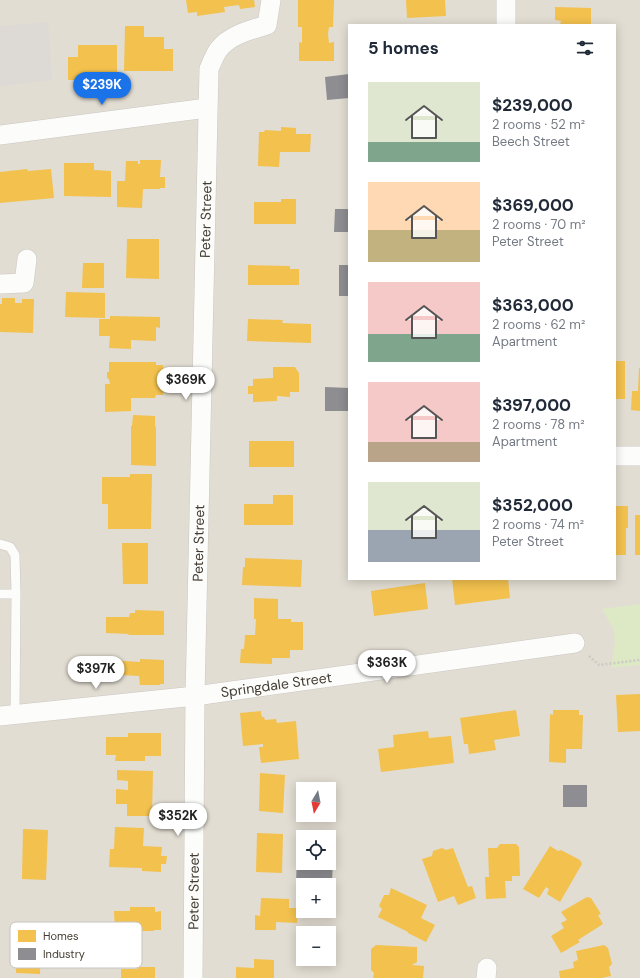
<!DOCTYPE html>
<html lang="en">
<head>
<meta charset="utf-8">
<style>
	:root { --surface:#fff; --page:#f6f6f7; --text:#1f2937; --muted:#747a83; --accent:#1a73e8 }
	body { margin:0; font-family:"DM Sans",sans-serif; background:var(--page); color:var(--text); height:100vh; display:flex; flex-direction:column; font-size:15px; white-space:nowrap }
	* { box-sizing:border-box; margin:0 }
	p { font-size:13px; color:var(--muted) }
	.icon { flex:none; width:22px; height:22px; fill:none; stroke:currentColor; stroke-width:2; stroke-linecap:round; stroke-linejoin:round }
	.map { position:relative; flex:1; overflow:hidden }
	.sheet { position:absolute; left:348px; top:24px; width:268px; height:556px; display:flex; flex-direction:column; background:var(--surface); border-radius:0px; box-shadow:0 2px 10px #0003 }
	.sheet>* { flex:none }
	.needle { width:26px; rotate:190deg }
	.fabs { position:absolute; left:296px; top:782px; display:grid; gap:8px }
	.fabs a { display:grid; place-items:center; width:40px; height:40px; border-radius:0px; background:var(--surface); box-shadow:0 2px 10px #0003; font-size:20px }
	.price { position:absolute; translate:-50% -34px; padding:0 9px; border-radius:14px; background:#fff; color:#222; font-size:13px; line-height:26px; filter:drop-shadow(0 1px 2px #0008) }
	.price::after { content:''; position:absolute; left:50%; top:24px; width:12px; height:9px; margin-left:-6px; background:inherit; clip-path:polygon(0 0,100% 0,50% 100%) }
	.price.current { background:var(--accent); color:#fff }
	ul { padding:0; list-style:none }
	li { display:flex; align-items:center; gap:12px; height:100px; padding:0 20px }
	li span { display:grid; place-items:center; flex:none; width:112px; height:80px; border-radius:0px; color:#555 }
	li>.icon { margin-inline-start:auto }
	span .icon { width:48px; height:48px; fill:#fffc; stroke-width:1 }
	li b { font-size:17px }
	h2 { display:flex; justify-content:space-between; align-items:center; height:48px; padding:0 20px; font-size:17px }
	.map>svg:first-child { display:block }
	.residential { fill:#e2ddd2; fill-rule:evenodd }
	.green { fill:#dce9c4 }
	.parking { fill:#dddad6 }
	.homes { fill:#f2c14e }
	.industry { fill:#8d8d92 }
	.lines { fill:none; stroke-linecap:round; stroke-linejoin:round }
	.lane-casing { stroke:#cac7c2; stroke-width:10 }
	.street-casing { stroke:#cac7c2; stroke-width:20 }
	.path { stroke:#cccac5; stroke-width:2.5; stroke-dasharray:2 2; stroke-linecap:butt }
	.lane { stroke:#fcfcfb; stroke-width:9 }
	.street { stroke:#fcfcfb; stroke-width:19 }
	.labels { text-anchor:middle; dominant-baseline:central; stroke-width:4; stroke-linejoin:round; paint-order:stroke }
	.street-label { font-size:14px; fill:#423c32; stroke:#fff }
	.key { fill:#fff; stroke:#c6c4c2; stroke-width:1 }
	.key-label { font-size:11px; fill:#423c32 }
</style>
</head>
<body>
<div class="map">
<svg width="640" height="978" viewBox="0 0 640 978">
	<rect width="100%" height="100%" fill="#eeebe6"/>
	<path class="residential" d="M0,0h640v978h-640zM349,25h266v554h-266zM303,789h26v26h-26zM303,837h26v26h-26zM303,885h26v26h-26zM303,933h26v26h-26z"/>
	<path class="green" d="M640,604v61l-29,3 4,-26 -2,-14 -11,-19z"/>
	<path class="parking" d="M48,22l4,58 -52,6v-60z"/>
	<path class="homes" d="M186,0h68l1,7 -15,2 -1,-4 -15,2 1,5 -28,4v-4l-9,1z
		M298,0h36l-1,27h-4l-1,7 1,9 5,-1v19h-35v-19l3,1v-16h-4z
		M406,0h39l1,16 -39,2z
		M555,7l36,1v17h-31l1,-4 -6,-1z
		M125,26h19v11h20v12h9v22h-49z
		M78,45h39v35h-49v-23h10z
		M281,127l15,1v6h15l-1,18h-30l-1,15 -21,-1 1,-34h5l1,-2 16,1z
		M140,160h21l-1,17h5v11h-5v1h-17l-1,19 -25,-1v-26h8l1,-20h12v3h2z
		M64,163h30v7l17,1v26l-47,-1z
		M27,169l1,2 23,-2 3,29 -54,5v-31z
		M281,199h15v25h-42v-22h27z
		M127,239h32v40l-33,-1z
		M83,263h21v25h-22z
		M248,265l42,1v3h9v16h-51z
		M66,292l39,1v25l-40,-1z
		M2,298h13v5h7v-4h12l-1,34 -33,-1v-28h2z
		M110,316l50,1v11l-4,-1v14l-25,-1v9l-22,-1 1,-12h-11v-17h11z
		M248,319l35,1 -1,3 29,1v19l-64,-2z
		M615,361h10v38h-10z
		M109,362h47v3h7v30h-7l-1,3h-24v13l-26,1v-28h5l-1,-5 -2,-1v-6h2z
		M273,367h22l4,6v19h-9v5l-13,-1v5l-24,1v-8h-5v-8h5v-7l20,-1z
		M639,368h1v43l-9,-1 1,-19h6z
		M133,415l22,1v10l1,1v39l-25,-1v-39h1z
		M249,441h45v26h-45z
		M130,474h22l-1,55h-43v-25h-6v-27h28z
		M273,495h20v30h-49v-21h29z
		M615,506h13v22h-2v27h-11z
		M635,515h5v40h-5z
		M122,543h26v41h-25z
		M245,558l57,2 -1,27 -59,-2 1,-18h2z
		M452,579h56l2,19 -55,7z
		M425,583l3,26 -54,7 -3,-25z
		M254,598l24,1v20h13v3h12v28h-13v8h-18v6l-32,-1 1,-14h3l1,-14h10l1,-16h-2z
		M135,610l29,1v24h-36l1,-1 -23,-1v-16h23l1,-4h5z
		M140,659l24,1v24h-4v1h-20l-1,-9 -18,-1v3l-14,-1 1,-17 32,2z
		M640,694v37l-22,1 -2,-37z
		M516,710l4,26 -26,4 2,10 -27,4 -1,-10h-4l-4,-26z
		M553,710h26v5h4l-1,34h-16v14l-17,-1 1,-48 3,1z
		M261,711v4h1v2h2l1,3 11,-1 1,4 19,-2 3,38 -38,4 -2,-16h4v-3l-20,2 -3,-33z
		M428,731l1,7 22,-2 3,27 -73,9 -3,-23 16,-2 -1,-12z
		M128,733h33v23h-16v5h-30l1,-6h-10v-18h22z
		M117,770l36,1 -1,45h-25v-12h-11v-15l12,1v-9l-11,-1z
		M260,773l25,2 -2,38 -24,-2z
		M115,827l29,1 -1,18 19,1 -1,9h6l-1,8h-5v8l-19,-1v-3l-33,-1 1,-18h4z
		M23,829l25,1 -2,50 -24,-1z
		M257,833l26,1 -1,39 -26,-1z
		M500,844h16l3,3 1,29h-8v5h-7l1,17 -20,1 -1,-22h4l-1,-29h9z
		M550,846l8,5 3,-1 19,10 2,4 -22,38 -13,-8 2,-5 -3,-2 -7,11 -16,-9z
		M442,848l4,2 7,-2 15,39 4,-1 4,12 -18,7 -4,-9 -16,6 -16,-43 10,-3 1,-5z
		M391,888l36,17 -6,13 14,7 -9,17 -18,-9v-1l-30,-15 4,-8 -3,-3 5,-11h5z
		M587,897l4,1 10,16 -3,1 5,9 -25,16 2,2 -19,11 -10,-17 13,-8 -3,-5 6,-3 -6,-8z
		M261,898l28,1v9h9l-1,15 -21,-1v8h-21v-15l5,1z
		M130,907h25v5l6,-1v19h-7v1h-39l-1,-20h16z
		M17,942h24l-1,32 -24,-1z
		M376,945l41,2v15l-5,3 12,1 -1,12h-50l1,-5 -3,-3v-21z
		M604,945l4,3 4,16 -3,3 2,9 -9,2h-42l-1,-7 15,-3 -1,-6 5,-2 -2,-9z
		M254,959l20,1v18h-38v-11l18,1z
		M137,967h18v11h-34v-9h16z"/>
	<path class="industry" d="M349,74v24l-22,2 -2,-23z
		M335,209h14v23h-15z
		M339,265h10v31h-10z
		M325,387l24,1v23h-24z
		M563,785h24v22h-24z
		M297,856h6v7h26v-6h4l-1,27 -36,-1z"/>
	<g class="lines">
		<g class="lane-casing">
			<path id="lane" d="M0,544l10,3 5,8 1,39
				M0,594h16l-1,121"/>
		</g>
		<g class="street-casing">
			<g id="street">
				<path d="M506,25v-25"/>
				<path d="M0,135l207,-27"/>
				<path d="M0,284l24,-1 3,-24"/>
				<path d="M615,456h25"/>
				<path id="s1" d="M0,716l195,-20 380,-53"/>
				<path id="s2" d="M193,978l2,-282 14,-627c3,-7 6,-15 10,-20 11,-14 31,-19 48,-24l4,-25"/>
				<path d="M486,978l1,-10"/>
			</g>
		</g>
		<path class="path" d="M589,656l10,9 41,-5"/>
		<use href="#lane" class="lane"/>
		<use href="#street" class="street"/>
	</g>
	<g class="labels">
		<g class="street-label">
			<text stroke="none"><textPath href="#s2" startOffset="759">Peter Street</textPath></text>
			<text stroke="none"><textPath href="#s2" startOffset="435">Peter Street</textPath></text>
			<text stroke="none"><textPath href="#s1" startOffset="278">Springdale Street</textPath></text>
			<text stroke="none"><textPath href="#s2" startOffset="87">Peter Street</textPath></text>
		</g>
	</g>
	<rect x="10" y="922" width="132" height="46" rx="6" class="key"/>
	<rect x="18" y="930" width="18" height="12" fill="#f2c14e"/>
	<rect x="18" y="948" width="18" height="12" fill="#8d8d92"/>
	<g class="key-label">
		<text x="43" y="940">Homes</text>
		<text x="43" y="958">Industry</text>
	</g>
</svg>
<div class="fabs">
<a><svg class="needle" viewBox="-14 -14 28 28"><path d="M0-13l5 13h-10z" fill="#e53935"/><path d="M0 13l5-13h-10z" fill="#747a83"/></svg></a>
<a><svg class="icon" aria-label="locate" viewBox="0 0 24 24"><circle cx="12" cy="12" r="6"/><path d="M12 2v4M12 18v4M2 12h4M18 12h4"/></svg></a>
<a>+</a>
<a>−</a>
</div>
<b class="price current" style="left:102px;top:106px">$239K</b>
<b class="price" style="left:186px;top:401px">$369K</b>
<b class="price" style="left:387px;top:684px">$363K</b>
<b class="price" style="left:96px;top:690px">$397K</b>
<b class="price" style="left:178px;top:837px">$352K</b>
<section class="sheet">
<h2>5 homes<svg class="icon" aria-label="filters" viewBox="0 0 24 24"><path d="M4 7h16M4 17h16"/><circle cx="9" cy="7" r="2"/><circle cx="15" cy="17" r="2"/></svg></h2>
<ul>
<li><span style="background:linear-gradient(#dfe7d0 75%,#7fa58c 0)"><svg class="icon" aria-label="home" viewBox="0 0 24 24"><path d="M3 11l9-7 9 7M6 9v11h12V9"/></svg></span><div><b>$239,000</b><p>2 rooms · 52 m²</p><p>Beech Street</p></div></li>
<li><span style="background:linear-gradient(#ffd9b3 60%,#c2b280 0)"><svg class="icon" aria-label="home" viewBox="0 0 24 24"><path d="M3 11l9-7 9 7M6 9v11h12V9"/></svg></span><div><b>$369,000</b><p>2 rooms · 70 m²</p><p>Peter Street</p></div></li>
<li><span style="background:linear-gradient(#f6c9c9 65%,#7fa58c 0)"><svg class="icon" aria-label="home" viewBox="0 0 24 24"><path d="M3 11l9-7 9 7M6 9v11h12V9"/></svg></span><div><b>$363,000</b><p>2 rooms · 62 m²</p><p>Apartment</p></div></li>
<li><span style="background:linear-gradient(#f6c9c9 75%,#b9a48a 0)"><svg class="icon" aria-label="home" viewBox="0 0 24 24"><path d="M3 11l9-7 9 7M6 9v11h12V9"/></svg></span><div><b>$397,000</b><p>2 rooms · 78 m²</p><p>Apartment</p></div></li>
<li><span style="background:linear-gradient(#dfe7d0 60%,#9aa5b1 0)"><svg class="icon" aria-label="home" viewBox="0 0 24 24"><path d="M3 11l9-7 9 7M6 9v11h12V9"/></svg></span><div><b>$352,000</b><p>2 rooms · 74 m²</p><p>Peter Street</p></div></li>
</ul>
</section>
</div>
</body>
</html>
